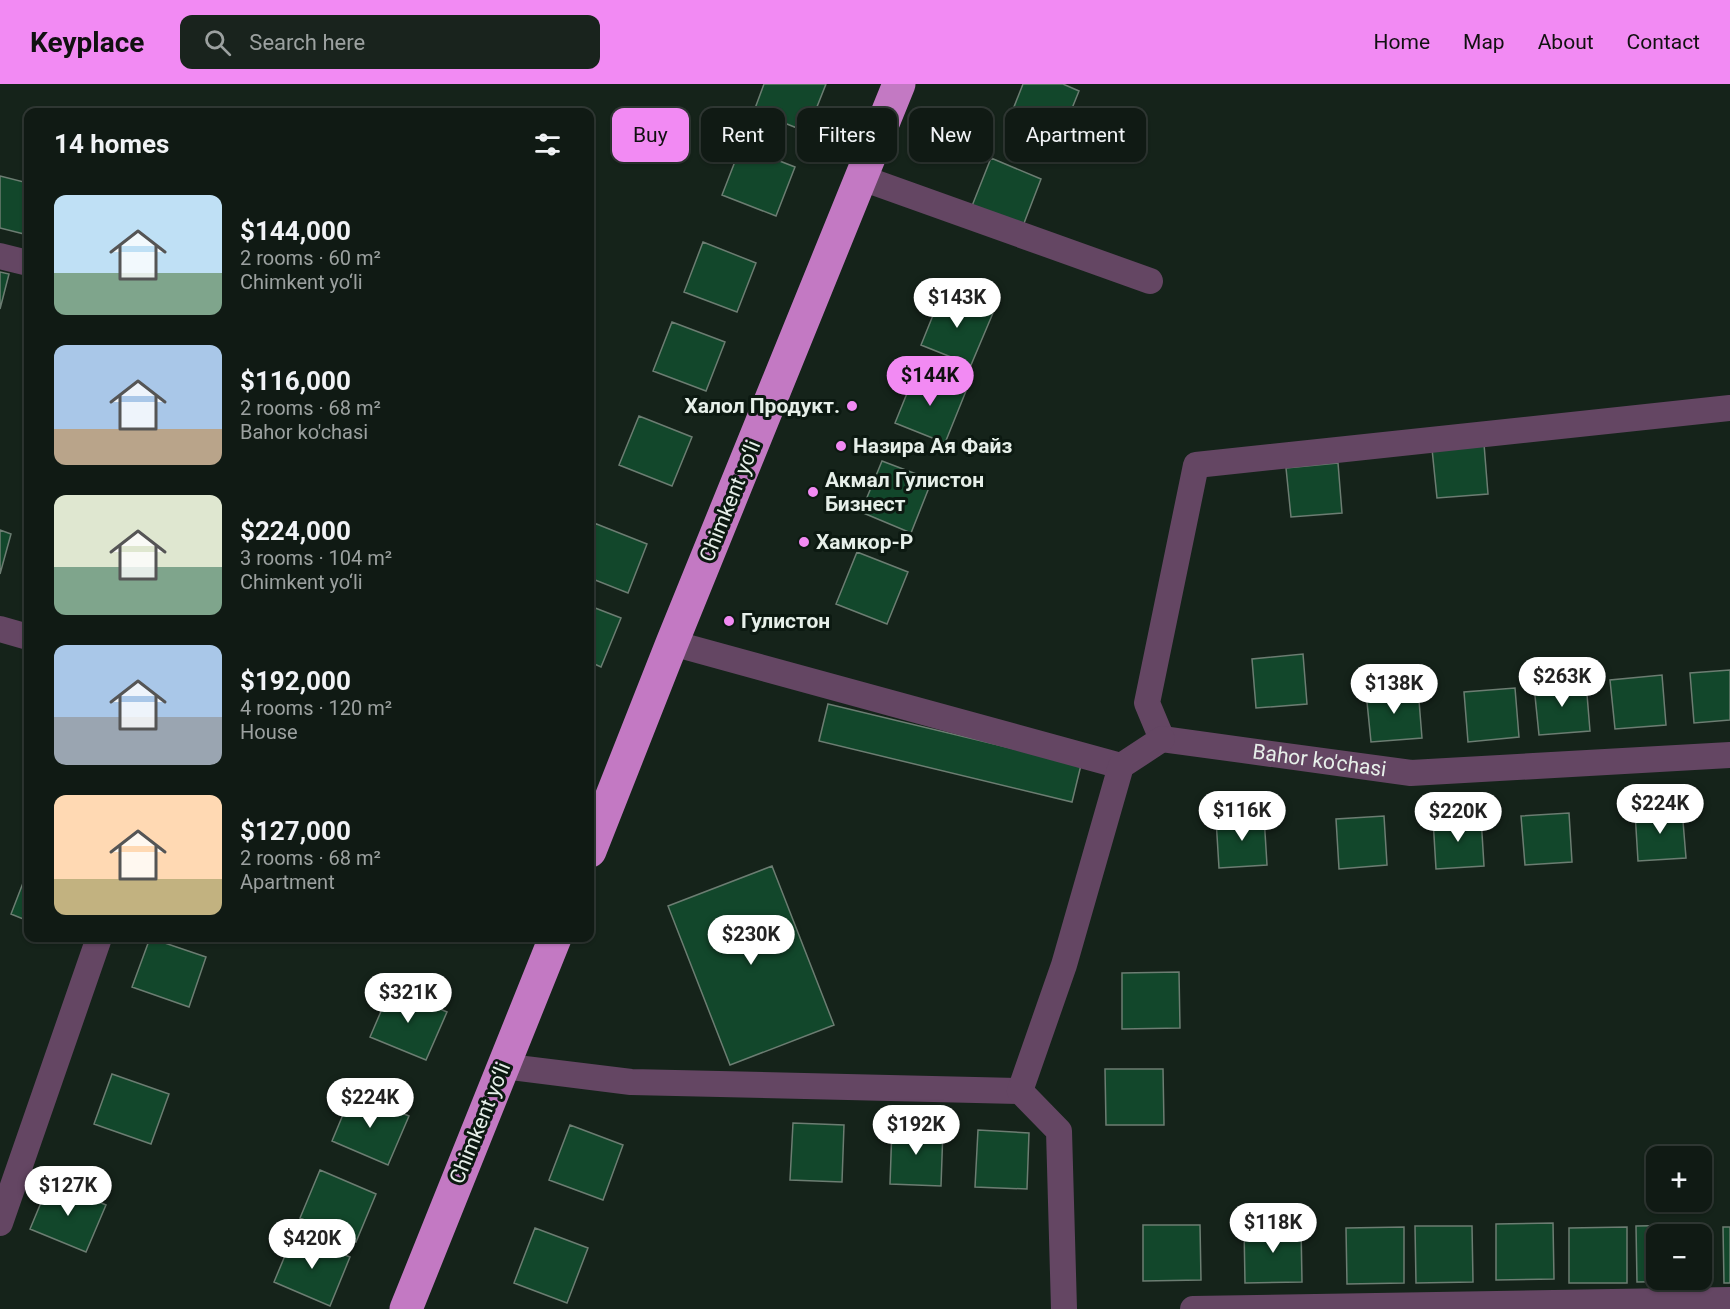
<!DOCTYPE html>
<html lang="en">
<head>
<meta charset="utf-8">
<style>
	:root { --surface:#101a14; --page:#19231d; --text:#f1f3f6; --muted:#9ca1a0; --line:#303834; --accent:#f28af3 }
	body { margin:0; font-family:Roboto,sans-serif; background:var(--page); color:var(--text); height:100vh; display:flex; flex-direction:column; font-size:22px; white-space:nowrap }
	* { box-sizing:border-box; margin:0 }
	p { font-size:20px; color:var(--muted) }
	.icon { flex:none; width:33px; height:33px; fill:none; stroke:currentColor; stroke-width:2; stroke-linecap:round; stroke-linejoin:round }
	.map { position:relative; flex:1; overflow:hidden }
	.sheet { position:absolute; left:24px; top:24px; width:570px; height:834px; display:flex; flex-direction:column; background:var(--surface); border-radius:12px; box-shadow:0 2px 4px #0004,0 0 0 2px var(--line) }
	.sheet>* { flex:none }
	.top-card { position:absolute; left:612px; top:24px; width:570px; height:54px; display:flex; gap:12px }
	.tools { position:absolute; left:1646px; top:1062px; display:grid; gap:12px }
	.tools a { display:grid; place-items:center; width:66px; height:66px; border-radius:12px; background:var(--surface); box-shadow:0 2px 4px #0004,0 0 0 2px var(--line); font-size:30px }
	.price { position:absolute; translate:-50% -51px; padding:0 14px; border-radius:21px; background:#fff; color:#222; font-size:20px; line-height:39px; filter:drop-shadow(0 2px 3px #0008) }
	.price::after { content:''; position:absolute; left:50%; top:36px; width:18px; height:14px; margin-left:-9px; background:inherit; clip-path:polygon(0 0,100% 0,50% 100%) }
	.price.selected { background:var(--accent); color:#111 }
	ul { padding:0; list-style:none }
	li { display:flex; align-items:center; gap:18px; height:150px; padding:0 30px }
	li span { display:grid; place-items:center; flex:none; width:168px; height:120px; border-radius:12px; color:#555 }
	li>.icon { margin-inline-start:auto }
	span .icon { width:72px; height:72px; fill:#fffc; stroke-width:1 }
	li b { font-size:26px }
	h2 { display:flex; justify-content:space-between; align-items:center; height:72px; padding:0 30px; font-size:26px }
	.pill { padding:0 21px; border-radius:12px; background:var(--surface); box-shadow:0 2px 4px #0004,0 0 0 2px var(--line); font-size:21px; line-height:54px }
	.pill.selected { background:var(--accent); color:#111 }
	header { display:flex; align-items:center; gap:36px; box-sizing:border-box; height:84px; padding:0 30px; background:var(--accent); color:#111 }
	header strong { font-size:28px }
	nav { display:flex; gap:33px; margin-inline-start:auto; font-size:21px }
	.search { width:420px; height:54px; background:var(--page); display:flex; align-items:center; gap:15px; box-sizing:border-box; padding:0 21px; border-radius:12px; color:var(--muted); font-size:22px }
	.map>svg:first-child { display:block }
	.building { fill:#12472b; stroke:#6c7d72; stroke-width:1.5 }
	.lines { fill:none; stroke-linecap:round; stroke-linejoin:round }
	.street { stroke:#644663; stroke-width:26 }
	.highway { stroke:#c379c3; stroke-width:33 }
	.poi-dot { fill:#f28af3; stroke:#0c1911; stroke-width:2 }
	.labels { text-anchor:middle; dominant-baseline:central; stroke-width:6; stroke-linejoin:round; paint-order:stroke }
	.poi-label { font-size:21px; font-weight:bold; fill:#e6efe9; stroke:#0c1911; text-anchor:start }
	.street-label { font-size:21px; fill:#e6efe9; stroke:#0c1911 }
</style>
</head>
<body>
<header>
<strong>Keyplace</strong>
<div class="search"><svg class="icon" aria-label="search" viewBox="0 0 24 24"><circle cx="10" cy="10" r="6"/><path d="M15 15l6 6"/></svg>Search here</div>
<nav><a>Home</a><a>Map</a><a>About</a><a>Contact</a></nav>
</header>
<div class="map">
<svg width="1730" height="1225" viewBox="0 0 1730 1225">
	<rect width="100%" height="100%" fill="#15231a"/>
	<path class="building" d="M764,0h62l-19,48 -53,-21z
		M1023,0h40l16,7 -21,52 -50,-21z
		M741,62l54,21 -19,49 -54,-21z
		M991,74l50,21 -20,52 -51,-20z
		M0,92l28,7v52l-28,-7z
		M703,158l53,21 -19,49 -53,-20z
		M0,188l9,2 -9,35z
		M942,209l51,20 -22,52 -50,-20z
		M672,238l53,20 -19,49 -53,-20z
		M916,287l50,20 -21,52 -50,-20z
		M639,332l53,21 -20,49 -53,-21z
		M1484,360l4,50 -51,4 -5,-49z
		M882,377l50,19 -21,53 -50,-21z
		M1338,379l4,50 -51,4 -5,-49z
		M594,439l53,21 -19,49 -38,-15v-43z
		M0,446l11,4 -11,40z
		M857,468l51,20 -21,52 -51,-20z
		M590,522l31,12 -20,49 -11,-5z
		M1303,570l4,50 -51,4 -4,-49z
		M1730,586v50l-36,3 -4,-50z
		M1662,591l4,50 -51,4 -5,-49z
		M1586,598l4,49 -51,4 -5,-49z
		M1418,604l4,50 -51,4 -5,-50z
		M1515,604l4,49 -51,5 -4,-50z
		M828,620l253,61 -9,37 -253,-61z
		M1682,725l4,49 -48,3 -3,-49z
		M1569,729l3,49 -47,3 -4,-49z
		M1264,732l3,49 -48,3 -3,-49z
		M1384,732l3,49 -48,4 -3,-50z
		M1481,733l3,49 -48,3 -3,-50z
		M772,782l62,159 -104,40 -62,-159z
		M28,786v51l-17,-7z
		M150,854l56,19 -17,50 -57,-20z
		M1179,888l1,56 -58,1v-56z
		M391,904l56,24 -21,48 -56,-23z
		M1105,985h58l1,56h-58z
		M112,990l57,20 -18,50 -57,-20z
		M352,1009l57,23 -21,49 -56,-24z
		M793,1039l51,2 -2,57 -52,-2z
		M570,1041l53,20 -20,55 -54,-20z
		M892,1043l51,2 -2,57 -51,-2z
		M978,1046l51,3 -2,56 -52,-2z
		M320,1086l56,24 -20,48 -56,-24z
		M50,1097l56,24 -20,47 -56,-23z
		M1553,1139l1,56 -58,1v-56z
		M1143,1141h57l1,55 -58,1z
		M1694,1141v9h-38v46h39v1l-58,1 -1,-56z
		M1244,1142h57l1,56 -57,1z
		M1415,1142h57l1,56 -57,1z
		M1404,1143v56l-57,1 -1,-56z
		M1627,1143v56h-58v-55z
		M1723,1143h7v56h-6z
		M535,1144l53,20 -21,55 -53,-20z
		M294,1150l56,23 -20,49 -56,-24z"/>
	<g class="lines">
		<g class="street">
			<path d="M862,94l288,103"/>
			<path d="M0,172l28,7"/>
			<path d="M0,545l28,8"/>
			<path d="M672,559l449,123"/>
			<path d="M1162,655l-15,-36 49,-238 534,-57"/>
			<path id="s1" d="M1162,655l249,34 319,-18"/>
			<path d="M502,982l129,16 389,9"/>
			<path d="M0,1139l99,-285"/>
			<path d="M1064,1225l-5,-178 -39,-40 44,-126 57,-199 41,-27"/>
			<path d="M1193,1225l537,-9"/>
		</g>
		<path class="highway" d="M590,767l82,-208 227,-559
			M406,1225l149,-371"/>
	</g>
	<g class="poi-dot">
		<circle cx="852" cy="322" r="6"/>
		<circle cx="841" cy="362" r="6"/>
		<circle cx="813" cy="408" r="6"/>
		<circle cx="804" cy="458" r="6"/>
		<circle cx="729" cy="537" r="6"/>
	</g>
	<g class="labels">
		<g class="poi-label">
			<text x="840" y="322" text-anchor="end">Халол Продукт.</text>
			<text x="853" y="362">Назира Ая Файз</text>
			<text x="825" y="396">Акмал Гулистон<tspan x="825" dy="24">Бизнест</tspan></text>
			<text x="816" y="458">Хамкор-Р</text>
			<text x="741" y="537">Гулистон</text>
		</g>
		<g class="street-label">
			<text transform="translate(730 417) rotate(-68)">Chimkent yo‘li</text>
			<text stroke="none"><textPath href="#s1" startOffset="159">Bahor ko'chasi</textPath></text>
			<text transform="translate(480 1039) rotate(-68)">Chimkent yo‘li</text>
		</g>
	</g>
</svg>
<div class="tools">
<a>+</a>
<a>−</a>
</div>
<b class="price" style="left:957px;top:245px">$143K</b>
<b class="price selected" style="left:930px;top:323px">$144K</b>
<b class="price" style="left:1562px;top:624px">$263K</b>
<b class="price" style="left:1394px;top:631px">$138K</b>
<b class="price" style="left:1660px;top:751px">$224K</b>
<b class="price" style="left:1242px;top:758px">$116K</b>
<b class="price" style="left:1458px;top:759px">$220K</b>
<b class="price" style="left:751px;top:882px">$230K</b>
<b class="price" style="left:408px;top:940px">$321K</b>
<b class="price" style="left:370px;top:1045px">$224K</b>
<b class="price" style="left:916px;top:1072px">$192K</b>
<b class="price" style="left:68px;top:1133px">$127K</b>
<b class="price" style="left:1273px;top:1170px">$118K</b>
<b class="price" style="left:312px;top:1186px">$420K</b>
<div class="top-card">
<a class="pill selected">Buy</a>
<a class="pill">Rent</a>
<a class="pill">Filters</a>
<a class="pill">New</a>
<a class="pill">Apartment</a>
</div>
<section class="sheet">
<h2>14 homes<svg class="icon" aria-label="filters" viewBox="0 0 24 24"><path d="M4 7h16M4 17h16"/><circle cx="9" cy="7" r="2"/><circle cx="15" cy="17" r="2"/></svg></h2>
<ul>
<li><span style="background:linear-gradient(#bfe0f5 65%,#7fa58c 0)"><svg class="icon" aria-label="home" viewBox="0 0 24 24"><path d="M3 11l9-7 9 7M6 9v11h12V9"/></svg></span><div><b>$144,000</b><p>2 rooms · 60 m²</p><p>Chimkent yo‘li</p></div></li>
<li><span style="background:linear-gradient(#a9c7e8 70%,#b9a48a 0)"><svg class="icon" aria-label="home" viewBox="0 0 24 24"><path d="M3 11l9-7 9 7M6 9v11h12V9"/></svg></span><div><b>$116,000</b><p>2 rooms · 68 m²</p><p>Bahor ko'chasi</p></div></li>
<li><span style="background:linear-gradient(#dfe7d0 60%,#7fa58c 0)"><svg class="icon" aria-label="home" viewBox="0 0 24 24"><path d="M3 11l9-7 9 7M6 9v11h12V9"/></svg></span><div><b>$224,000</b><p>3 rooms · 104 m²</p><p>Chimkent yo‘li</p></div></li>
<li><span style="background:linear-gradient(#a9c7e8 60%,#9aa5b1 0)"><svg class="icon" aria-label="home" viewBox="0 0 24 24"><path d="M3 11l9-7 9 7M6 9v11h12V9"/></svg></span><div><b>$192,000</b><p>4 rooms · 120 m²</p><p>House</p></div></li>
<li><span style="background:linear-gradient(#ffd9b3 70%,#c2b280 0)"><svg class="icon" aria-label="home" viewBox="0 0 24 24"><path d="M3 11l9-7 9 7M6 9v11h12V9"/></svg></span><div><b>$127,000</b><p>2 rooms · 68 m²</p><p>Apartment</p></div></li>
</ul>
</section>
</div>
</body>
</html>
